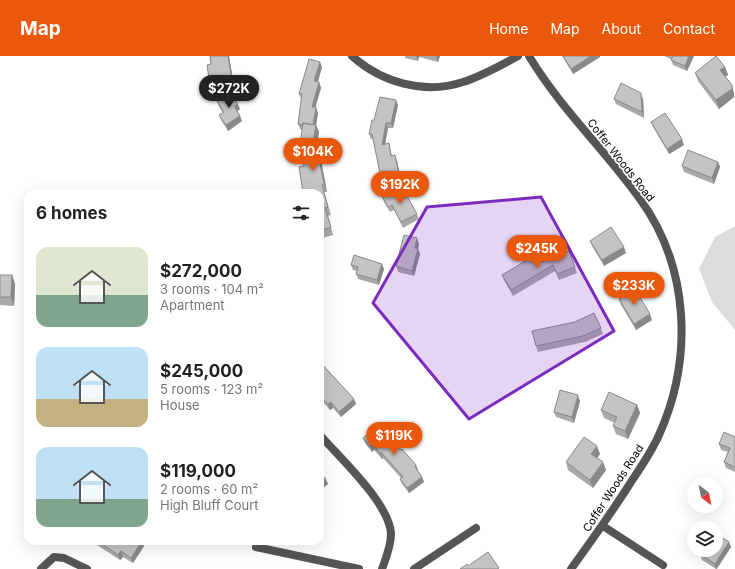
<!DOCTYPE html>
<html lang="en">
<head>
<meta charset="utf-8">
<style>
	:root { --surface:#fff; --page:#f6f6f6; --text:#222; --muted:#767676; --accent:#ea580c }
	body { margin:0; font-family:Inter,sans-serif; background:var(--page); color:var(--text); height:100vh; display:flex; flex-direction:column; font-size:15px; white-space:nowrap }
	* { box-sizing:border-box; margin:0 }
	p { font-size:13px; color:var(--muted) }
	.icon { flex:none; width:22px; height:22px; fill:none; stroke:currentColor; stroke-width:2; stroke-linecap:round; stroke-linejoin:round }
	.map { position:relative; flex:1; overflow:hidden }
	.details { position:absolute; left:24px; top:133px; width:300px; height:356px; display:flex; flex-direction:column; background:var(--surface); border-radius:12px; box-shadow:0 4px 16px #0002 }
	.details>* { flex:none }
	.needle { width:26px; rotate:148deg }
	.buttons { position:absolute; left:687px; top:421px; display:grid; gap:8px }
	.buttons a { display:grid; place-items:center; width:36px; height:36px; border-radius:50%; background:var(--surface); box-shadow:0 4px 16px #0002; font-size:20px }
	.price { position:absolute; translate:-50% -34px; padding:0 9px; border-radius:14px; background:var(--accent); color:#fff; font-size:13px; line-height:26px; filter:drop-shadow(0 1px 2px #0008) }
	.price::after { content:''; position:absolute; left:50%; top:24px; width:12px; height:9px; margin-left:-6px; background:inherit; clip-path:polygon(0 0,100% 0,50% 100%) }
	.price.active { background:#222; color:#fff }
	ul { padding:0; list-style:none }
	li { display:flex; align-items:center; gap:12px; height:100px; padding:0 12px }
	li span { display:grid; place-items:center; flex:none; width:112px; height:80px; border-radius:12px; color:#555 }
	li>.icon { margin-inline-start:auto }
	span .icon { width:48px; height:48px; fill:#fffc; stroke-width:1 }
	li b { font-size:17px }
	h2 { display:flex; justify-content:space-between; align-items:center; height:48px; padding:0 12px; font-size:17px }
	header { display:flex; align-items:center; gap:24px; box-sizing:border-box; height:56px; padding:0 20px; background:var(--accent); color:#fff }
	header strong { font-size:19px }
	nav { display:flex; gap:22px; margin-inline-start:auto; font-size:14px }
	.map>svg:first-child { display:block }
	.green { fill:#dcdcdc }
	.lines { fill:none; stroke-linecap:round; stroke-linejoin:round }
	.minor { stroke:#555; stroke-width:8 }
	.tertiary { stroke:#555; stroke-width:8 }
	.wall { fill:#a9a9a9 }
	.shaded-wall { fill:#898989 }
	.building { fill:#c4c4c4; stroke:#898989 }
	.marked { fill:#7b2cbf; fill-opacity:0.2; stroke:#7b2cbf; stroke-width:3; stroke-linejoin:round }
	.labels { text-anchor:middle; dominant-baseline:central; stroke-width:3.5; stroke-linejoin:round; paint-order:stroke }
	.street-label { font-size:11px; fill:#000; stroke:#fff }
</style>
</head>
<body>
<header>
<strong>Map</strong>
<nav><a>Home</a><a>Map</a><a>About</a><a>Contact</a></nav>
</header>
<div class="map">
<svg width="735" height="513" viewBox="0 0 735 513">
	<rect width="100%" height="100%" fill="#fff"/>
	<path class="green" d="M735,170v104l-23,-28 -13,-33 16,-32z"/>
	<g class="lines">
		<path class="minor" d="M352,0c29,26 72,39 111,26 19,-6 37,-16 55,-26
			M320,379c20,23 70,69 71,99 0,12 -5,24 -9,35
			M603,470l60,39
			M256,491l103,22
			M41,513l13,-12 10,1 23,11
			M414,513l62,-41"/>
		<path class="tertiary" d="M529,0c31,52 76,94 111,143 50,69 53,160 19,236 -7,16 -18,32 -28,47 -19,30 -39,58 -60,87"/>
	</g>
	<path class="wall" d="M210,0h19l5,30 -22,4 -2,-5 1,-21z
		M405,0h35l-2,6 -19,-5 -1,4 -13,-3z
		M562,0h38v1l-27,17z
		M664,0h30l-7,15 -14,-6 -2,-6z
		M322,11l-4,15h1l2,6 -6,19 3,6 -2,12 3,7 -3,16 4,7 7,37h-3l7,23 -3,1 5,19 -13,4v-46l-16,-27 -2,-36 -2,-1 -2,-5 3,-25 -2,-5z
		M725,11l3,8 -3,2 9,16v4l-15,12 -21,-28 -3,-8z
		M614,43h29l1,19 -28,-14z
		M217,45l23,8 -3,2 5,10 -14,10 -7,-11 -2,-5 4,-2 -4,-6z
		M398,49l-5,23h-5l-3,16 4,-1 3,13 5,5 4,19 -18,4 -2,-6 -8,-39h-2l-2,-5 5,-14z
		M651,66l33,23 -15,9 -16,-27z
		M718,106l2,5 -6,17 -30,-12 -2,-6z
		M382,140l20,3 15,15 2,5 -16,9 -9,-18 -4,2 -6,-10z
		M590,185l36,12 -22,13 -12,-20z
		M419,188l-1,5 2,5 -6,22 -16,-4 -2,-6z
		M569,195l8,22 -18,7 -4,-9 -42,25 -9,-16 -2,-5 36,-12z
		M351,209l33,4 -5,16 -21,-6 -2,-5 1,-3 -4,-1z
		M0,219h12l3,9 -1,22 -14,-1z
		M619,243l33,21 -16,10 -15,-25z
		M601,272l2,6 -18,8 -47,10 -2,-6z
		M320,306l34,37 2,5 -15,13 -8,-9 -3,2 -8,-9 -2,-5 1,-1 -1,-1z
		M580,345l-6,22 -18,-6 -2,-5z
		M637,349l3,8 -12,26 -12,-5 -3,-8 2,-3 -11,-5 -3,-8z
		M385,378l33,36v1l4,6 2,5 -15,11 -7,-9 -2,-5 1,-1 -18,-20 -1,1 -8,-9 -2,2 -7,-9 -2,-5z
		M735,381v35l-9,-4 -2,-6 4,-10 -7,-2 -2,-6z
		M600,398l-3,4 9,12 -13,18 -25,-18 -2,-8z
		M91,485h51l2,5 -11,17 -10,-6 -3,3z
		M729,486l2,5 -14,22h-1l-14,-9 -2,-6z"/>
	<path class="shaded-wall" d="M228,0h1l5,30 -2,-6z
		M416,0h3v1l-1,4z
		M437,0h3l-2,6 -2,-5z
		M591,0h9v1l-27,17 -2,-5z
		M689,0h5l-7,15 -2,-5z
		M320,6l2,5 -6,20 -2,-6z
		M725,11l3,8 -5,3 -3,-8z
		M319,26l2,6 -7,24 -2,-5z
		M732,29l2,8v4l-15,12 -3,-9z
		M641,37l2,6 1,19 -2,-6z
		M396,44l2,5 -5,23 -2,-5z
		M238,48l2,5 -4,3 -2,-6z
		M316,51l2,6 -2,13v-1l3,7 -4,24 -3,-7 1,-23z
		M240,60l2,5 -14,10 -2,-6z
		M386,67l2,5 -4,22 -2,-5z
		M682,83l2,6 -15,9 -2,-5z
		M317,92l3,7 7,37 -3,-8z
		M395,99l2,6 4,19 -2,-5z
		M718,106l2,5 -6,17 -2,-6z
		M417,182l2,6 -1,5 2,5 -6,22 -2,-5 3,-23z
		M624,191l2,6 -22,13 -2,-6z
		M382,208l2,5 -5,16 -2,-5z
		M12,219l3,9 -1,22 -3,-9z
		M650,258l2,6 -16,10 -2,-6z
		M578,339l2,6 -6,22 -2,-6z
		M354,343l2,5 -15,13 -2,-5z
		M331,346l2,6 -3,2 -2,-6z
		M637,349l3,8 -12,26 -3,-8z
		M372,388l2,6 -2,2 -2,-6z
		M597,390l3,8 -6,8 -3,-8z
		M381,396l2,6 -1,1 -2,-6z
		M603,406l3,8 -13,18 -3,-8z
		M416,409l2,5 -1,2 -2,-5z
		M422,421l2,5 -15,11 -2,-5z
		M326,423l2,5 -8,7v-8z
		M142,485l2,5 -11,17 -2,-5z
		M729,486l2,5 -15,22 -1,-5z
		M121,495l2,6 -3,3 -2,-5z"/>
	<path class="building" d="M210,0h18l4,24 -22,5 -3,-20 4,-1z
		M563,0h28l-20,13z
		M673,0h16l-4,10 -14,-6z
		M716,0l9,11 -5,3 12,15v4l-16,11 -21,-27z
		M309,3l11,3 -6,19 5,1 -7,25h4l-3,18 -10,-2v2l-5,-1 4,-30h-3z
		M621,27l20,10 1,19 -28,-13z
		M231,37l7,11 -4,2 6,10 -14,9 -7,-10 5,-3 -7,-11z
		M380,41l16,3 -5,23h-5l-4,22 7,-2 2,13 4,-1 4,20 -18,3 -9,-44h-3l3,-14h2z
		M665,57l17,26 -15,10 -16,-27z
		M303,67l13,2 -4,24 5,-1 7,36 -2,1 6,22 -3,1 6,19 -11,4v-38h-17l-4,-26 5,-1 -4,-22z
		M688,94l30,12 -6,16 -30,-12z
		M396,133l6,10 5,-3 10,18 -16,8 -9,-17 -4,2 -6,-11z
		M611,171l13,20 -22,13 -12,-19z
		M404,179l13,3 -2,10 3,1 -6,22 -16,-5z
		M569,195l6,16 -18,7 -4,-9 -42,25 -9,-15 32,-19 4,7z
		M354,199l28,9 -5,16 -21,-6 2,-7 -7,-2z
		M0,219h12l-1,22h-11z
		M635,233l15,25 -16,10 -15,-25z
		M594,257l7,15 -18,8 -47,10 -4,-15 43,-9z
		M320,306l34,37 -15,13 -8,-10 -3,2 -8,-8 3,-3 -3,-2z
		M560,334l18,5 -6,22 -18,-5z
		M609,336l28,13 -12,26 -12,-5 4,-9 -16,-7z
		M378,370l7,8 2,-2 14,18 1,-1 14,16 -1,2 7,10 -15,11 -7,-9 3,-2 -22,-25 -1,1 -8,-9 -2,2 -7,-8z
		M724,376l11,5v30l-11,-5 6,-14 -11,-4z
		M584,381l13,9 -6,8 12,8 -13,18 -24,-18z
		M320,416l6,7 -6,4z
		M716,478l13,8 -14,22 -15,-10 2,-4h14z
		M98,485h44l-11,17 -10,-7 -3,4z
		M488,496l11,16 -2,1h-37l7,-5 1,2z"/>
	<path class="marked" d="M541,141l73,134 -145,88 -96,-116 54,-96z"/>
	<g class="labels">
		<g class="street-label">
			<text transform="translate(621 104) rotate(52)">Coffer Woods Road</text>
			<text transform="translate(613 432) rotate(-57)">Coffer Woods Road</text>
		</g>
	</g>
</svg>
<div class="buttons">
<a><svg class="needle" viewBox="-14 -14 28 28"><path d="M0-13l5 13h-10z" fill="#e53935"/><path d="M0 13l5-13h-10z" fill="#767676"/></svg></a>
<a><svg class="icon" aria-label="layers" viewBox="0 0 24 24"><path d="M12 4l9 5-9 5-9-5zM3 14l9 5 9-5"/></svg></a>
</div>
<b class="price active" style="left:229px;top:53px">$272K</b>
<b class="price" style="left:313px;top:116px">$104K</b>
<b class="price" style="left:400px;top:149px">$192K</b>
<b class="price" style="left:537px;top:213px">$245K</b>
<b class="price" style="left:634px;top:250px">$233K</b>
<b class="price" style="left:394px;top:400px">$119K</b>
<section class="details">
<h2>6 homes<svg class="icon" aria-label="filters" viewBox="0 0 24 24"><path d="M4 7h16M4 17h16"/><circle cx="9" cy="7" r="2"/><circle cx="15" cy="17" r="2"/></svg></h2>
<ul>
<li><span style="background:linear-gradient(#dfe7d0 60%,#7fa58c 0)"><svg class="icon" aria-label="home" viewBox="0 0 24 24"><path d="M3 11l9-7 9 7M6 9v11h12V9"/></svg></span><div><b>$272,000</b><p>3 rooms · 104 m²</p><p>Apartment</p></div></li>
<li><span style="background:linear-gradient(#bfe0f5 65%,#c2b280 0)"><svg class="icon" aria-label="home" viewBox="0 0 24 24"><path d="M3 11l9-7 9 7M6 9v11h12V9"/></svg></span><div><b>$245,000</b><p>5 rooms · 123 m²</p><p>House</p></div></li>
<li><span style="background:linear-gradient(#bfe0f5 65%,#7fa58c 0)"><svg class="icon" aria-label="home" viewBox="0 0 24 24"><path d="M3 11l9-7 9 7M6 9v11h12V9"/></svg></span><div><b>$119,000</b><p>2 rooms · 60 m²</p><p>High Bluff Court</p></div></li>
</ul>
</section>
</div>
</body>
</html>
